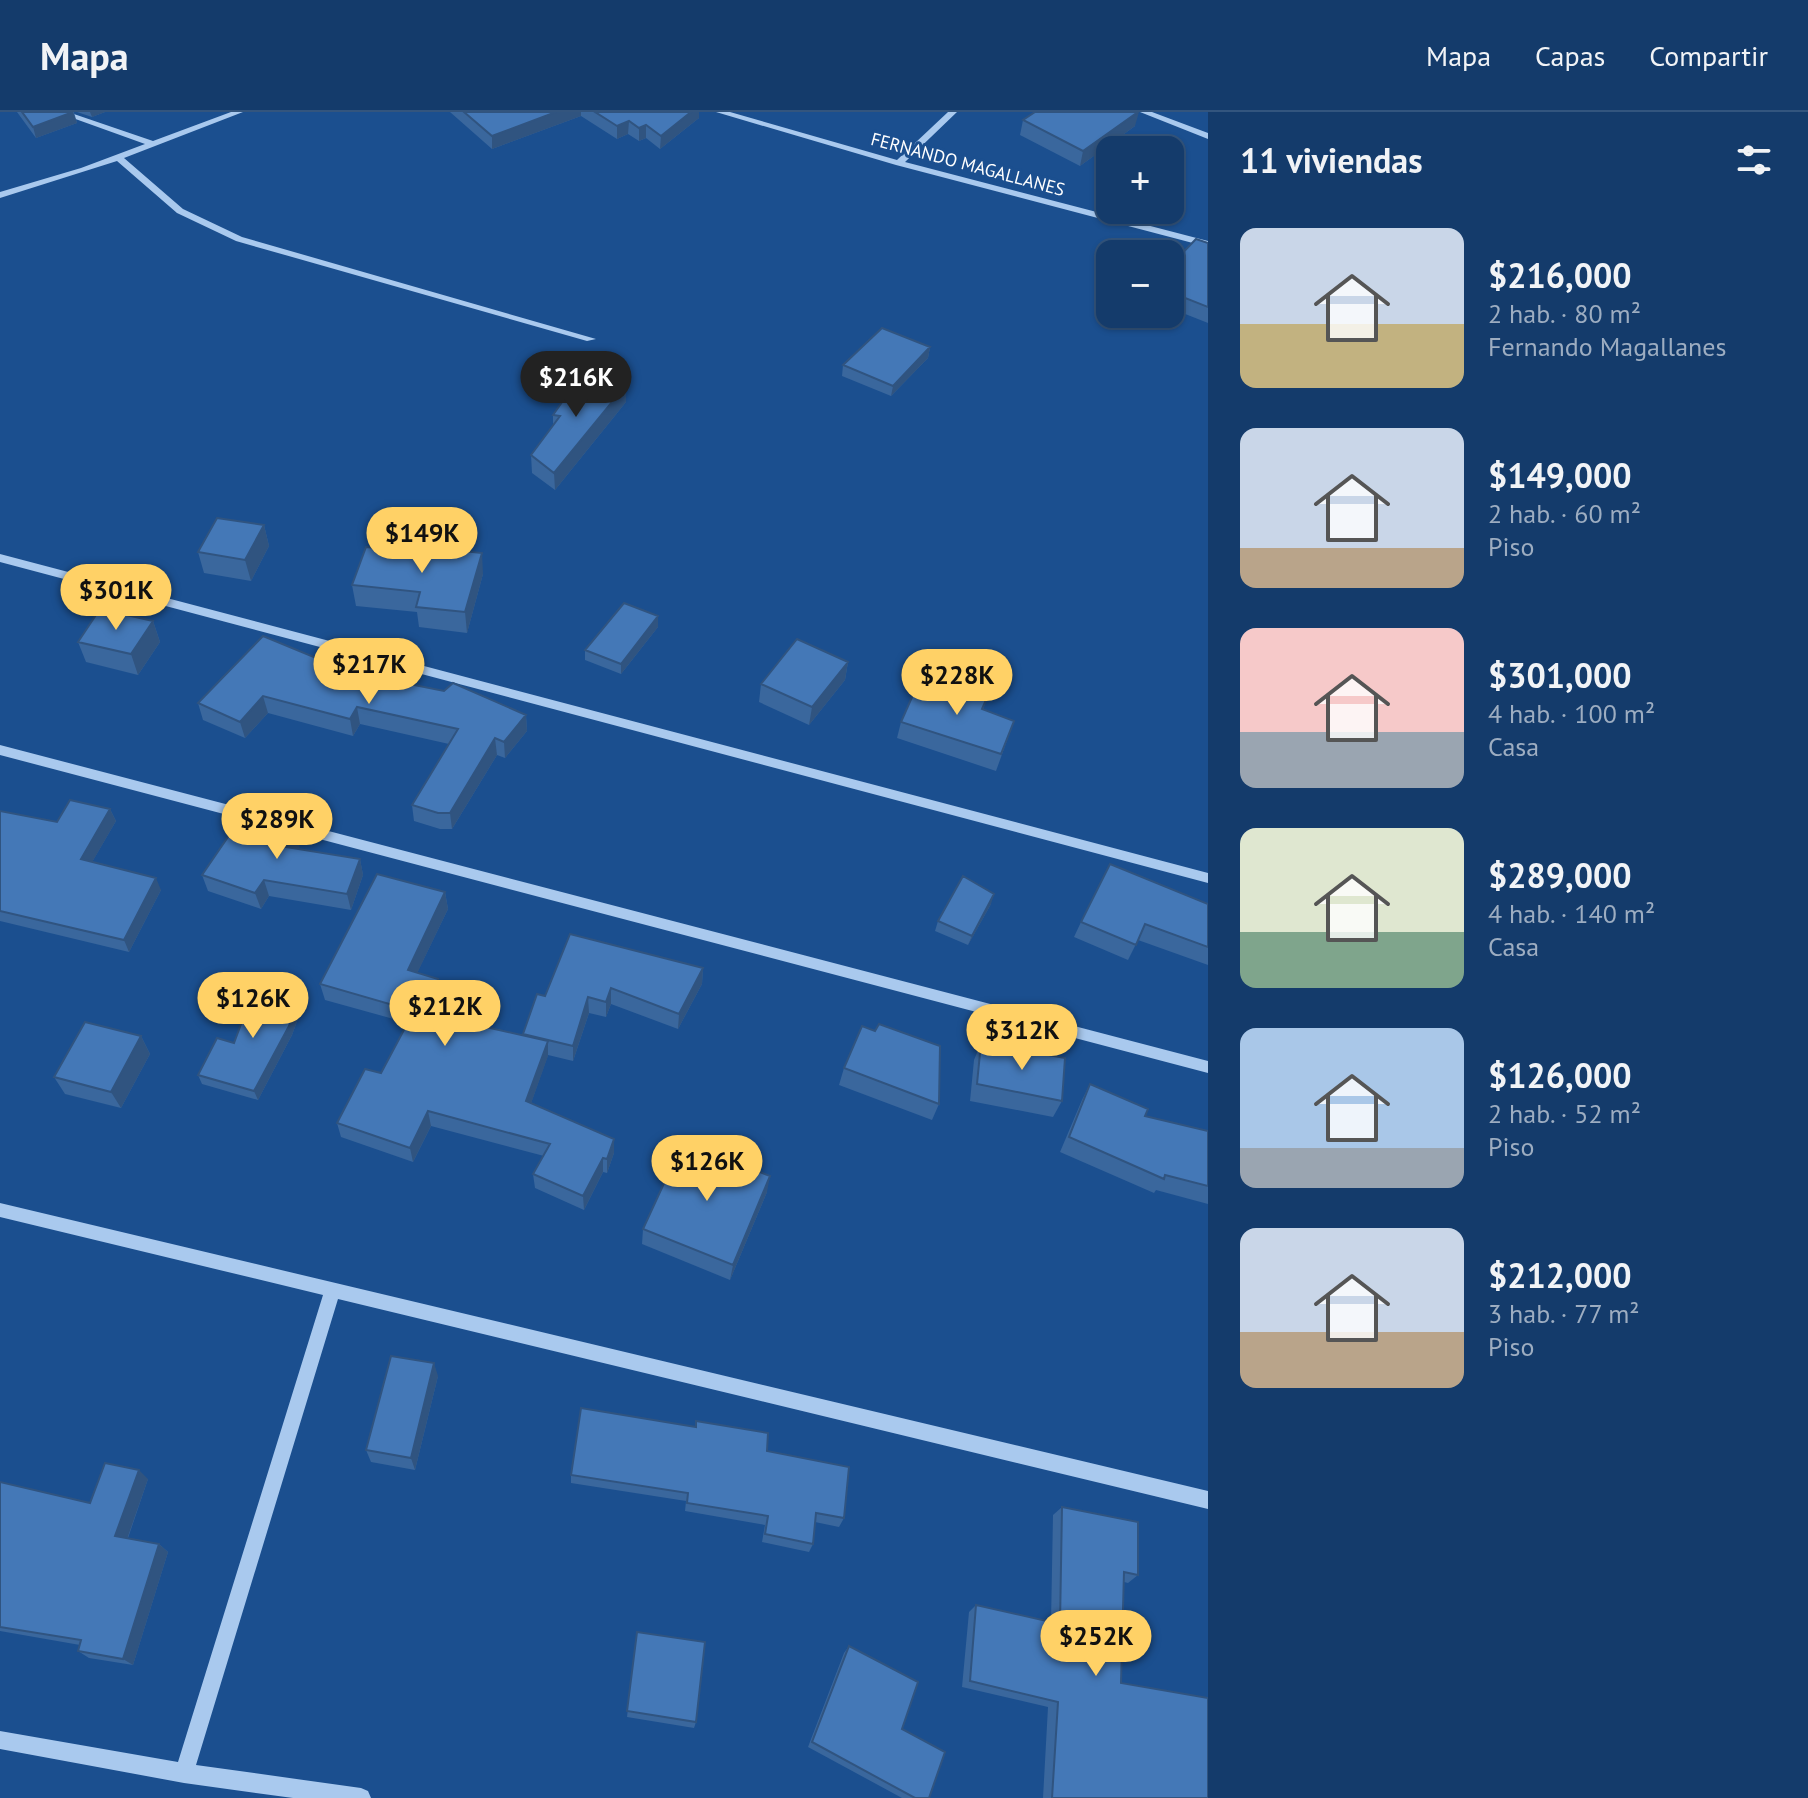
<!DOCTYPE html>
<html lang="es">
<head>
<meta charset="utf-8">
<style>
	:root { --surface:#143b6b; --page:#1d4271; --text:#f1f3f6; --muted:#9dadc1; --line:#33557e; --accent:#ffd166 }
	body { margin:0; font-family:"PT Sans",sans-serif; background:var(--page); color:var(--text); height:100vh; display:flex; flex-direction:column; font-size:30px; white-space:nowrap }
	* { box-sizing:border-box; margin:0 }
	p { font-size:26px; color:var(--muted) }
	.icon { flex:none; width:44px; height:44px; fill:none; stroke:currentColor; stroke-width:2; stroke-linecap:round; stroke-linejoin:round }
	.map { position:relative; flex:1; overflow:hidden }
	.side { display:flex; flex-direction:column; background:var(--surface); width:600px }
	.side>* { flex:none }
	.tools { position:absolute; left:1096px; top:24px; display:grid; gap:16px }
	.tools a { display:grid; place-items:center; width:88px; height:88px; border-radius:16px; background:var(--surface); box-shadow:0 2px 6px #0004,0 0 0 2px var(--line); font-size:40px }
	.price { position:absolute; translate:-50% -68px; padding:0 18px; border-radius:28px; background:var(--accent); color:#111; font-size:26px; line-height:52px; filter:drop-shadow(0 2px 4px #0008) }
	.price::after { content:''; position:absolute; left:50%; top:48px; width:24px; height:18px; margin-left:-12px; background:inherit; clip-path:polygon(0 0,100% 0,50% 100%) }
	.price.on { background:#222; color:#fff }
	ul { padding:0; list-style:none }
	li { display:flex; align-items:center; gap:24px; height:200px; padding:0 32px }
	li span { display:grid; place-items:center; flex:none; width:224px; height:160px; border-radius:16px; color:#555 }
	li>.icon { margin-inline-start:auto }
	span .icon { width:96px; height:96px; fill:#fffc; stroke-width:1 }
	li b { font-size:34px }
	h2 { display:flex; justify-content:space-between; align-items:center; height:96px; padding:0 32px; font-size:34px }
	header { display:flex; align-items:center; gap:48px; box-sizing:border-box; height:112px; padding:0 40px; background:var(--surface); border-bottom:2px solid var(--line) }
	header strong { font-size:38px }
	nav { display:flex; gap:44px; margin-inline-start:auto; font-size:28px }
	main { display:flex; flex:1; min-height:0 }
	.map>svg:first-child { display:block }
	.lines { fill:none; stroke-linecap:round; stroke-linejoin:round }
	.minor { fill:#a9c9ee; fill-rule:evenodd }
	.wall { fill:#3a679d }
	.shaded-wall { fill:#305480 }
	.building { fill:#4478b7; stroke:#305480; stroke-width:2 }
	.labels { text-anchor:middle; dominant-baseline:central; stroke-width:6; stroke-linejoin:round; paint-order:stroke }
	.far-street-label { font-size:18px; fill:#fff; stroke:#1b4f8f }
</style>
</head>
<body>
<header>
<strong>Mapa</strong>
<nav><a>Mapa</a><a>Capas</a><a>Compartir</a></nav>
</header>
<main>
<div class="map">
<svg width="1208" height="1686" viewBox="0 0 1208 1686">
	<rect width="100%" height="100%" fill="#1b4f8f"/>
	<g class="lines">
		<path class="minor" d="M56,0h12l85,29 78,-29h12l-119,46 59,51 59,28 354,102 -9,2 -351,-100 -59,-28 -60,-52 -117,37v-6l81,-24 64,-24z
			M716,0h14l167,48 51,-48h9l-52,50 303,79v6l-312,-82z
			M1140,0h12l56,21v6z
			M0,442l1208,319v10l-1208,-321z
			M0,633l1208,316v12l-1208,-318z
			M0,1091l1208,288v18l-870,-210 -142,466 165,23 7,3 3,7h-78l-109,-15 -184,-34v-18l178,31 145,-467 -323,-78z"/>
	</g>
	<path class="wall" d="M17,0h57l3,11 -41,15z
		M77,0h28l-13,5z
		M450,0h249v6l-39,31 -14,-11 -7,3 -11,-7 -11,5 -36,-23 -89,33z
		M1023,8l112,6 -55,40 -60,-31z
		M1208,131v80l-38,-15v-42z
		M930,235l-2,11 -37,38 -49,-20 1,-11z
		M626,290l-71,88 -23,-17 -1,-18 22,-30v-10z
		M264,413l5,21 -18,35 -47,-8 -6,-21z
		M483,462l-16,59 -48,-6 -2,-15 -61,-6 -4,-21z
		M658,504v11l-37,47 -36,-14v-10z
		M153,509l7,21 -22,33 -52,-13 -8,-20z
		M321,548l63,19 142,36 1,16 -22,27 -8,-3 -45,74h-12l-26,-8 -2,-16 37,-61 -89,-20 -7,12 -85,-23 -23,25 -42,-18 -5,-17z
		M848,550l-3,18 -36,45 -50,-23 2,-18z
		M986,588l-3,10 31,11 -18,50 -99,-33 4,-16z
		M110,697l6,12 -24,41 69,28 -32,62 -129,-31v-110l57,11z
		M300,737l60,10 3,16 -12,35 -82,-14 -8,13 -53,-18 -6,-16z
		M445,780l3,17 -31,64 24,21 -9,21 91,20 22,-39 158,-28 -1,16 -24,45 -67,-25 -5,13 -17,-4 -16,48 -25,-6 -17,48 83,50 -7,20 -4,-1 -19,38 -49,-22 -2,-14 11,-18 -113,-30 -18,36 -72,-25 -4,-14 44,-50 27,-50 -83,-23 -5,-16z
		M991,792l-23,41 -33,-14 3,-10z
		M1208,792v61l-70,-25 -10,20 -54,-23 7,-15z
		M301,881l3,9 -12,33 -34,65 -56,-16 -4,-9 36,-32z
		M141,924l9,18 -29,54 -56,-14 -11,-17z
		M981,931l81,58 -9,16 -83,-16 4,-41z
		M844,956l95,36 -7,16 -93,-35z
		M1090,972l55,32 63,15v73l-52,-14 -2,3 -94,-41 22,-52z
		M767,1080l-37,88 -88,-36 1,-15z
		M438,1264l-23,94 -44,-8 -5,-12z
		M767,1339l77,67 -5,9 -24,-5 -2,22 -4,8 -47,-10 3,-17 -80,-14 1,-10 -115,-18v-8z
		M148,1367l-20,59 31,6 9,8 -35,113 -44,-7 -11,-7 2,-6 -80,-14v-149l90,21z
		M1062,1395l76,68 -10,8 -4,-1 -3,101 87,115h-165l5,-91 -86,-20 7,-75 7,-7 75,17 2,-107z
		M637,1520l59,90 -2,6 -67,-11z
		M849,1534l53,83 27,69h-27l-94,-51 36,-94z"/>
	<path class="shaded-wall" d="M73,0l4,11 -41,15 -3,-11z
		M90,0h15l-13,5z
		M556,0h25v4l-89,33v-13z
		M691,0h8v6l-39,31 1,-13z
		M1139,0l-4,14 -55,40 3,-15z
		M629,9l-1,13 -11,5v-13z
		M646,13v13l-7,3v-13z
		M930,235l-2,11 -37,38 2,-10z
		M626,273v17l-71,88 -1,-17z
		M264,413l5,21 -18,35 -6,-21z
		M482,441l1,21 -16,59 -2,-21z
		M658,504v11l-37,47v-10z
		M153,509l7,21 -22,33 -7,-21z
		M848,550l-3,18 -36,45 3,-18z
		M382,552l2,17 -10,-4z
		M263,584l5,17 -23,25 -5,-16z
		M357,595l3,17 -7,12 -3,-17z
		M526,603l1,16 -22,27 -1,-16z
		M495,626l2,17 -45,74 -2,-16z
		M110,697l6,12 -29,50 -6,-12z
		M296,720l4,17 -10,15 -4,-17z
		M360,747l3,16 -12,35 -4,-16z
		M156,766l5,12 -32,62 -5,-12z
		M264,768l5,16 -8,13 -6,-16z
		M445,780l3,17 -37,77 -3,-16z
		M994,782l-3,10 -23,41 4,-9z
		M703,856l-1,16 -24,45 1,-15z
		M438,867l3,15 -15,34 -3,-15z
		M611,876v16l-5,13v-15z
		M301,881l3,9 -12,33 -34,65 -4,-9z
		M588,885l1,16 -16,48v-15z
		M141,924l9,18 -29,54 -10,-16z
		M548,929v15l-21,59 -1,-14z
		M428,999l3,15 -18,36 -3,-14z
		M614,1027v14l-7,20v-14z
		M603,1046v14l-19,38 -1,-14z
		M770,1064l-3,16 -37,88 3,-15z
		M434,1251l4,13 -23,94 -4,-12z
		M139,1358l9,9 -23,66 -10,-9z
		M159,1432l9,8 -35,113 -10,-6z"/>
	<path class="building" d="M22,0h51l-40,15z
		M464,0h92l-64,24z
		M595,0h96l-30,24 -15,-11 -7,3 -10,-7 -12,5z
		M1035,0h103l-55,39 -60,-31z
		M1196,127l12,4v64l-38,-15v-26z
		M882,216l48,19 -37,39 -50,-21z
		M589,263l37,10 -72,88 -23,-18 29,-39 -7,-1 26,-37 7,2z
		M217,406l47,7 -19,35 -47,-8z
		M366,435l66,7 2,-6 48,5 -17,59 -49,-5 4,-15 -68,-7z
		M624,491l34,13 -37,48 -36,-14z
		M100,497l53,12 -22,33 -53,-12z
		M263,524l58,24 6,-9 55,13 -8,13 70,14 9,-8 73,32 -22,27 -9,-4 -45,75h-12l-26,-8 46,-76 -101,-22 -7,12 -87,-23 -23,26 -42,-19z
		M797,527l51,23 -36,45 -51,-23z
		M920,567l66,21 -4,9 32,12 -13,33 -100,-32z
		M70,688l40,9 -29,50 75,19 -32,62 -124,-29v-100l57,11z
		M243,703l53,17 -10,15 74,12 -13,35 -83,-14 -9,13 -53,-18z
		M1110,752l98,40v43l-63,-23 -9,21 -55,-23z
		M377,762l68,18 -37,78 30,9 -15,34 125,28 -22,60 88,38 -7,20 -4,-1 -20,38 -50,-22 17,-30 -122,-33 -18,37 -73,-25 28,-54 16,4 33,-62 -94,-27z
		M963,764l31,18 -22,42 -34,-15z
		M570,822l133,34 -24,46 -68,-26 -5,14 -18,-5 -15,49 -50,-12 14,-40 8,2z
		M255,874l46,7 -12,33 -35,65 -56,-16 19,-37 17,5z
		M85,910l56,14 -30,56 -57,-15z
		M879,912l61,22 -1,58 -95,-36 18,-42 13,5z
		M981,931l84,15 -3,43 -85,-17z
		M1090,972l58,25 -3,7 63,15v55l-43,-11 -1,4 -95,-42z
		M683,1030l87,34 -37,89 -90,-36z
		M391,1244l43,7 -23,95 -45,-8z
		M581,1296l115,19v-6l72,12 -1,18 82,16 -5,51 -28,-5 -3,31 -48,-10 3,-18 -81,-13 1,-10 -117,-18z
		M105,1351l34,7 -24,66 44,8 -36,115 -45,-8 3,-11 -81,-13v-145l90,21z
		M1062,1395l76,15v53l-14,-3 -3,111 87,15v100h-156l6,-96 -88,-21 6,-76 84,19z
		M637,1520l68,10 -9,80 -69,-11z
		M849,1534l69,36 -16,47 43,23 -16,46h-14l-103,-56z"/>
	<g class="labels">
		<g class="far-street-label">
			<text transform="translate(968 52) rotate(15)">FERNANDO MAGALLANES</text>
		</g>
	</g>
</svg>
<div class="tools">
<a>+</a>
<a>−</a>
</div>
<b class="price on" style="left:576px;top:307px">$216K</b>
<b class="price" style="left:422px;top:463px">$149K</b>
<b class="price" style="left:116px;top:520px">$301K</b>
<b class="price" style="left:369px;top:594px">$217K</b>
<b class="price" style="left:957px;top:605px">$228K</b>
<b class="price" style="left:277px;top:749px">$289K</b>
<b class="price" style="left:253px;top:928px">$126K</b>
<b class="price" style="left:445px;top:936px">$212K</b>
<b class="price" style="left:1022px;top:960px">$312K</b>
<b class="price" style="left:707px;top:1091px">$126K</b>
<b class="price" style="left:1096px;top:1566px">$252K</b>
</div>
<section class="side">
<h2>11 viviendas<svg class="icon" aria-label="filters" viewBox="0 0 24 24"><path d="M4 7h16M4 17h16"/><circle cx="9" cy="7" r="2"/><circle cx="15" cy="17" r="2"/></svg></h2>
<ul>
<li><span style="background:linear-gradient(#c9d6e8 60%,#c2b280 0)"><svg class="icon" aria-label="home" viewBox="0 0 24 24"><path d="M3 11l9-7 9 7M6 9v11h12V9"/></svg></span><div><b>$216,000</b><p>2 hab. · 80 m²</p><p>Fernando Magallanes</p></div></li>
<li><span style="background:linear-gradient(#c9d6e8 75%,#b9a48a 0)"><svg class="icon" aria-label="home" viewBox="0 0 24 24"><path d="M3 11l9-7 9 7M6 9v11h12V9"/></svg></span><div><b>$149,000</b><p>2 hab. · 60 m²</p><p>Piso</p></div></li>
<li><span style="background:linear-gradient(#f6c9c9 65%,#9aa5b1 0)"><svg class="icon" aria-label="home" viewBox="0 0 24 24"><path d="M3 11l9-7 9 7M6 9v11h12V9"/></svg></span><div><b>$301,000</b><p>4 hab. · 100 m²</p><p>Casa</p></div></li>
<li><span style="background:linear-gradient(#dfe7d0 65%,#7fa58c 0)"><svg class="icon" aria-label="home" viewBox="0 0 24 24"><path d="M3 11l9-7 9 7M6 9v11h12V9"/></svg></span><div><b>$289,000</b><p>4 hab. · 140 m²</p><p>Casa</p></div></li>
<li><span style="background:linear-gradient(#a9c7e8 75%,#9aa5b1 0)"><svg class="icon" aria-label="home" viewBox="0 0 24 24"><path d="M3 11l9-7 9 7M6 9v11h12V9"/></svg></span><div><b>$126,000</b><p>2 hab. · 52 m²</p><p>Piso</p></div></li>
<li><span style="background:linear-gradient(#c9d6e8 65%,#b9a48a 0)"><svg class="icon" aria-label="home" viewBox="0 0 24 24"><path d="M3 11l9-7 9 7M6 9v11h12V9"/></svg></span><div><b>$212,000</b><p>3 hab. · 77 m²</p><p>Piso</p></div></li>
</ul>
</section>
</main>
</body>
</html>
